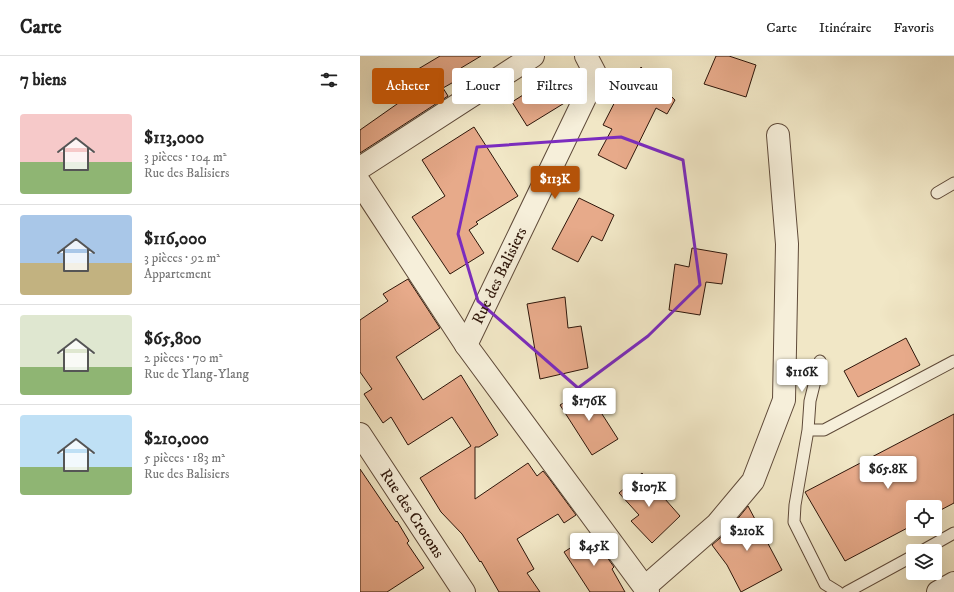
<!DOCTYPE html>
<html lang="fr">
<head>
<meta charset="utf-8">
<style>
	:root { --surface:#fff; --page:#f6f6f6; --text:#222; --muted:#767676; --line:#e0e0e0; --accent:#b45309 }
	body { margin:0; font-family:"IM FELL DW Pica",serif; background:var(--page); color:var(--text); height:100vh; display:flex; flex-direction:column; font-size:15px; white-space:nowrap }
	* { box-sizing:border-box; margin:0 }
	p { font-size:13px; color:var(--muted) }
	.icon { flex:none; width:22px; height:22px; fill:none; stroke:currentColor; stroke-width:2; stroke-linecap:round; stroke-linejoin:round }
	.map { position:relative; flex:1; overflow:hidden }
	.sheet { display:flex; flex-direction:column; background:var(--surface); width:360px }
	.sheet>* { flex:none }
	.banner { position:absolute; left:12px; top:12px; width:380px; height:36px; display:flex; gap:8px }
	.buttons { position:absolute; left:546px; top:444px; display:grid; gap:8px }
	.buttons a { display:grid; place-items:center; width:36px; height:36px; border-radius:4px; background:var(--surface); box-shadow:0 4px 16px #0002; font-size:20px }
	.price { position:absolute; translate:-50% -34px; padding:0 9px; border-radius:4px; background:#fff; color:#222; font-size:13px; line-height:26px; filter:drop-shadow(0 1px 2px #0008) }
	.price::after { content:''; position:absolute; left:50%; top:24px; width:12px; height:9px; margin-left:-6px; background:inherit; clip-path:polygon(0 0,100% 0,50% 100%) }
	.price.current { background:var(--accent); color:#fff }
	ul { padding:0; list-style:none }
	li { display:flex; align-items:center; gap:12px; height:100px; padding:0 20px }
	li+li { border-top:1px solid var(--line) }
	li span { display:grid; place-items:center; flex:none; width:112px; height:80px; border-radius:4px; color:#555 }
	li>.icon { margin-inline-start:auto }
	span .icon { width:48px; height:48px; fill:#fffc; stroke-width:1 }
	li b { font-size:17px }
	h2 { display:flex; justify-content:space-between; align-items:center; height:48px; padding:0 20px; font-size:17px }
	.tag { padding:0 14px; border-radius:4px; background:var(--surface); box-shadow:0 4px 16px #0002; font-size:14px; line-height:36px }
	.tag.current { background:var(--accent); color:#fff }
	header { display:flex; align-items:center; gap:24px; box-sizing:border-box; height:56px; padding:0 20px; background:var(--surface); border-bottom:1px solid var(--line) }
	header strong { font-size:19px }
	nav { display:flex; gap:22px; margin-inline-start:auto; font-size:14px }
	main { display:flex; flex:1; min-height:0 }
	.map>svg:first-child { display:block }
	.building { fill:#e7aa8a; stroke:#2e160a }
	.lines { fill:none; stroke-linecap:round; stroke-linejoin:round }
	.service-casing { stroke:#5f4a39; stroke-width:13 }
	.minor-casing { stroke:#5f4a39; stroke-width:24 }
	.tertiary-casing { stroke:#5f4a39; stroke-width:24 }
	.service { stroke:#f6efda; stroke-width:11 }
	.minor { stroke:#f6efda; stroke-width:22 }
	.tertiary { stroke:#f6efda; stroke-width:22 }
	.marked { fill:none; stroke:#7b2cbf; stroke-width:3; stroke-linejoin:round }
	.labels { text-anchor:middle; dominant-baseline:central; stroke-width:3; stroke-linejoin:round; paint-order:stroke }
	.street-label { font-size:16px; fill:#2e160a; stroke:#f6efda }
</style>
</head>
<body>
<header>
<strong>Carte</strong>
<nav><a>Carte</a><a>Itinéraire</a><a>Favoris</a></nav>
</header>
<main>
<section class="sheet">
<h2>7 biens<svg class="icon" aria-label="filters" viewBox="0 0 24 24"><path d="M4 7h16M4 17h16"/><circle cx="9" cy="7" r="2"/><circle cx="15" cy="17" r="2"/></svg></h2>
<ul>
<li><span style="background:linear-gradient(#f6c9c9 60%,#8fb573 0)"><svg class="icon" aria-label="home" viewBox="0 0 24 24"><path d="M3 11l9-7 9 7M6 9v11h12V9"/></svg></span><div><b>$113,000</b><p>3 pièces · 104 m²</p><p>Rue des Balisiers</p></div></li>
<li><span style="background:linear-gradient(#a9c7e8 60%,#c2b280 0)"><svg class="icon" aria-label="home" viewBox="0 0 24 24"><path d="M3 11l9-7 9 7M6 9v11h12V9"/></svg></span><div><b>$116,000</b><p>3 pièces · 92 m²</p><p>Appartement</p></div></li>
<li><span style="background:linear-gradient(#dfe7d0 65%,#8fb573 0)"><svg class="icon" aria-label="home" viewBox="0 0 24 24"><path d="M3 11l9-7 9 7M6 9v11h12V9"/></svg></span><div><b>$65,800</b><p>2 pièces · 70 m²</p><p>Rue de Ylang-Ylang</p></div></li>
<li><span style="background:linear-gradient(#bfe0f5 65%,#8fb573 0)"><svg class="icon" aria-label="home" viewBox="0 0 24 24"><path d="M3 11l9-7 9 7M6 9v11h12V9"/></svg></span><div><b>$210,000</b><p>5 pièces · 183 m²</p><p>Rue des Balisiers</p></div></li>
</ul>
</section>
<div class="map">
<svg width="594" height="536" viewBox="0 0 594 536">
	<rect width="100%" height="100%" fill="#f1e7c6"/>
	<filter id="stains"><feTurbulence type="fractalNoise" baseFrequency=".005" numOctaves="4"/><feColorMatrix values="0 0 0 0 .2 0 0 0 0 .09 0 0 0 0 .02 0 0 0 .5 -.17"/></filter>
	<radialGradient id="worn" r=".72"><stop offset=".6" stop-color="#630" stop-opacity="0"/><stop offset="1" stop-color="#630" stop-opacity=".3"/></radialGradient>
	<path class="building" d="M80,0h41l-20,12 5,7 -23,13 5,8 -88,57v-23l47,-33 -9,-16z
		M356,0h13l27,9 -10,32 -42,-13z
		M281,11l34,33 -8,14 -11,-6 -30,61 -28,-14 14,-26 -9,-4 18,-35 5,3z
		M204,13l12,19 -5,11 -44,27 -15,-24z
		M114,71l44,69 -42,26 2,2 -9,6 15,23 -34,21 -38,-57 33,-21 -23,-36z
		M219,142l35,17 -12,26 -10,-5 -14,26 -26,-13z
		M332,192l35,6 -5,30 -16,-2 -6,33 -31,-5 6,-46 14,3z
		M48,223l32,49 -44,29 27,43 38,-25 37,60 -19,12h-4v52l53,-36 9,13 6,-5 5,6 28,38 -12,8 -6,-9 -41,25 17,30 -7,4 13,19h-41l-18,-31 -1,1 -18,-28 -21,-22 -21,-34 51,-32 -19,-29 -44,28 -17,-28 -8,6 -19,-29 8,-5 -12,-17v-52l28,-19 -5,-7z
		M205,241l3,31 13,-2 7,42 -48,11 -13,-75z
		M546,282l14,27 -62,32 -14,-26z
		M226,333l32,50 -26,16 -32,-50z
		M594,358v89l-19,10v-6h-22v18l-68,36 -40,-69z
		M0,413l36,53 1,-1 12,20 -2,2 17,25 -37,24h-27z
		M282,417l38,43 -28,27 -21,-22 8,-6 -20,-22z
		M388,450l34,64 -41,22 -14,-27 -15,-20 15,-13z
		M229,480l5,9 3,-2 17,24 -2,2 13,23h-35l-26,-40z"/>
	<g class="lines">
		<g class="service-casing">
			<path id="service" d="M577,137l17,-10
				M460,305l-10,40 -2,29 -13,75 -1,17 31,62 13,8
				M448,374h16l130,-69
				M562,495l32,-18
				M487,536l66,-36"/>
		</g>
		<g class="minor-casing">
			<g id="minor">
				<path d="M0,112l173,-112"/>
				<path d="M0,127l106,162 182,247"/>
				<path id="s1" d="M106,289l130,-270 -10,-19"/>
				<path id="s2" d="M0,378l104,158"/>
				<path d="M285,531l72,-63 36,-43 31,-81 3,-156 -9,-109"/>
			</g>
		</g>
		<g class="tertiary-casing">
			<path id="tertiary" d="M578,536l16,-9"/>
		</g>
		<use href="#service" class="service"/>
		<use href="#minor" class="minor"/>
		<use href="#tertiary" class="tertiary"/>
	</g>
	<path class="marked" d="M261,81l62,23 17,125 -52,51 -70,52 -100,-87 -20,-67 19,-87z"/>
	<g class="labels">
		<g class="street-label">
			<text stroke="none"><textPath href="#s1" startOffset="77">Rue des Balisiers</textPath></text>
			<text stroke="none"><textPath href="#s2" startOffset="95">Rue des Crotons</textPath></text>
		</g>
	</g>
	<rect width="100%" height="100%" filter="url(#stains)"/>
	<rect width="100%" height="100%" fill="url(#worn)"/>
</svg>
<div class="buttons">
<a><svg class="icon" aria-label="locate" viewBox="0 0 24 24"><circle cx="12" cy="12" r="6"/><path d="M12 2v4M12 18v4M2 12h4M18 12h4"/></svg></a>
<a><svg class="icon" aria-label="layers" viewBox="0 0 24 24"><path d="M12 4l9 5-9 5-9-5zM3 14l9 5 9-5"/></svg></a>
</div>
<b class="price current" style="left:195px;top:144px">$113K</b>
<b class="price" style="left:442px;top:337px">$116K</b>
<b class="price" style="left:229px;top:366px">$176K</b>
<b class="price" style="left:528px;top:434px">$65.8K</b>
<b class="price" style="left:289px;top:452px">$107K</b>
<b class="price" style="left:387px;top:496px">$210K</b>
<b class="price" style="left:234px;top:511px">$45K</b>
<div class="banner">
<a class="tag current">Acheter</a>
<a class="tag">Louer</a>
<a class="tag">Filtres</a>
<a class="tag">Nouveau</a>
</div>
</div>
</main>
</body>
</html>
